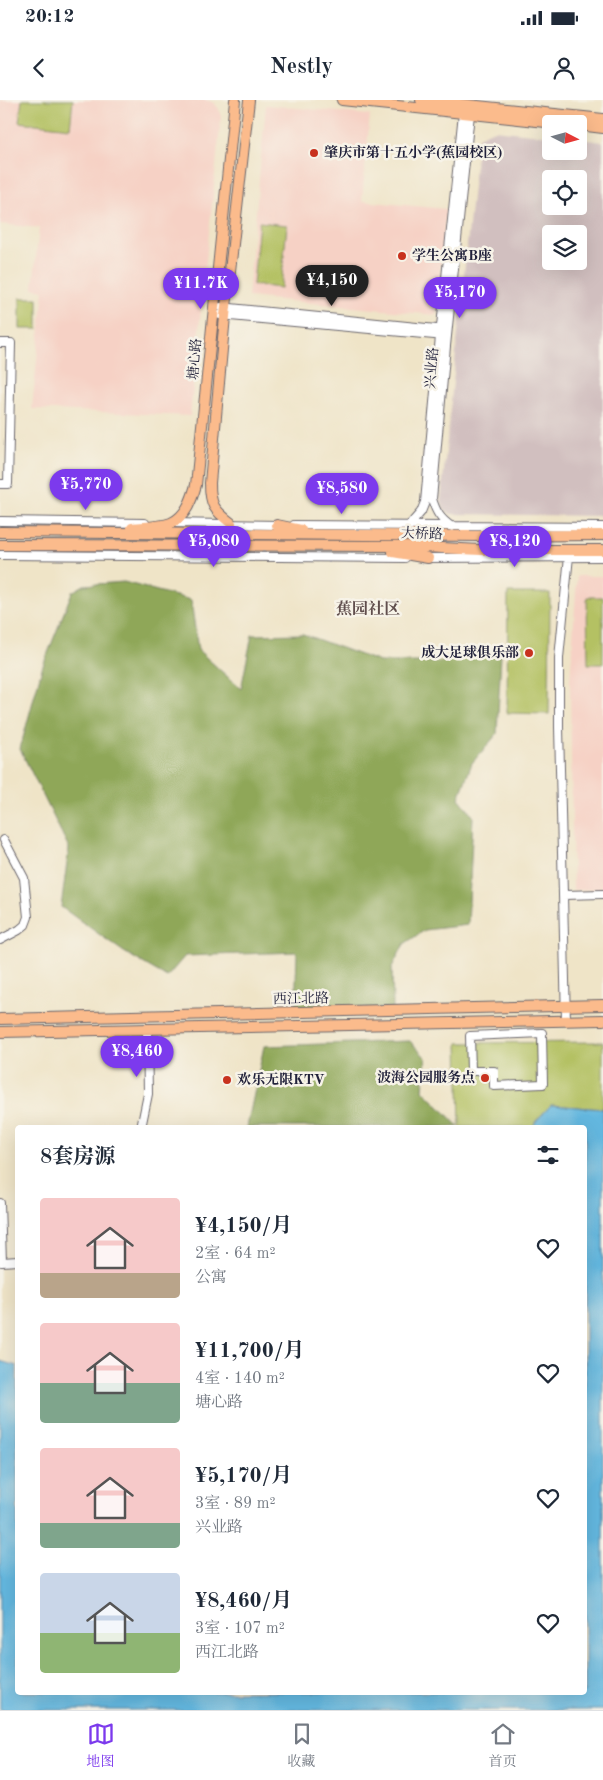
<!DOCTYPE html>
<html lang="zh">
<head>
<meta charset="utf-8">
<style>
	:root { --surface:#fff; --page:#f2f2f3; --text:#1f2937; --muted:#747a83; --line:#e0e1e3; --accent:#7c3aed }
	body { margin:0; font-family:"Old Standard TT","Noto Serif SC",serif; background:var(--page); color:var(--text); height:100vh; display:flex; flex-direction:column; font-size:19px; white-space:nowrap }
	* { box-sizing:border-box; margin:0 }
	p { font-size:16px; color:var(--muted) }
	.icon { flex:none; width:28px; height:28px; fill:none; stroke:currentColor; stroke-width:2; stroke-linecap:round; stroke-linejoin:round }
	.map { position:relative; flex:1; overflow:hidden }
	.sheet { position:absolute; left:15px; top:1025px; width:572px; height:570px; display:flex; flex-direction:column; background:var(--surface); border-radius:5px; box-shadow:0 5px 20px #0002 }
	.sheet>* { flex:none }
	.needle { width:32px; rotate:96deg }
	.tools { position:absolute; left:542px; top:15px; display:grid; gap:10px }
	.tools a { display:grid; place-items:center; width:45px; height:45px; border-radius:5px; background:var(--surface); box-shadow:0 5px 20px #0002; font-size:25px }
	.price { position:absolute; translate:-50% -42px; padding:0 11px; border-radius:18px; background:var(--accent); color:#fff; font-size:16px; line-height:32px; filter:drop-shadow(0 1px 2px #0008) }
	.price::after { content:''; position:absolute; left:50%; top:30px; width:15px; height:11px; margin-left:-8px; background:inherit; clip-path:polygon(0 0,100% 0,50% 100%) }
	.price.on { background:#222; color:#fff }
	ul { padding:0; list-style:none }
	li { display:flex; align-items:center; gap:15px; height:125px; padding:0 25px }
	li span { display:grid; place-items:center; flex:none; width:140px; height:100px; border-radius:5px; color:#555 }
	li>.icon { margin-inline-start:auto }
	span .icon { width:60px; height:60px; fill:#fffc; stroke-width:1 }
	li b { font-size:21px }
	h2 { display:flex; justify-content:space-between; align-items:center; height:60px; padding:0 25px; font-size:21px }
	.status { display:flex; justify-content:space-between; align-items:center; height:35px; padding:0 25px; background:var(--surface); direction:ltr }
	.status svg { height:14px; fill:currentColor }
	header { display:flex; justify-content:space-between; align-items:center; height:65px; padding:0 25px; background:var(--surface); font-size:22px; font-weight:800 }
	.tabs { display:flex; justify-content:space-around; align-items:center; height:70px; border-top:1px solid var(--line); background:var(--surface); font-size:14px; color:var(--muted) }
	.tabs a { display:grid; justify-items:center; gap:2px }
	.tabs .on { color:var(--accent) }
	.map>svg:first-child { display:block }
	.built { fill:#f6d1c5 }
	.industrial { fill:#d1bfbf; fill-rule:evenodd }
	.green { fill:#b4c163; stroke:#6b724f }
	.forest { fill:#8fa759; stroke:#58644a }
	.water { fill:#63b7df; stroke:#426c8d }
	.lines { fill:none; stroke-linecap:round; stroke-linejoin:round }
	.minor-casing { stroke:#6a666c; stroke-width:10 }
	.major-casing { stroke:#6a666c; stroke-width:12 }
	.minor { stroke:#fff; stroke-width:8 }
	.major { stroke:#fbbb8c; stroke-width:10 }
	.poi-dot { fill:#c8321e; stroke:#f7f3e8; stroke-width:2 }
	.labels { text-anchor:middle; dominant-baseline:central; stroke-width:5; stroke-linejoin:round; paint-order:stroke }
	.poi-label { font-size:14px; font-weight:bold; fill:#22223b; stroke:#f7f3e8; text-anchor:start }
	.street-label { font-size:14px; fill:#22223b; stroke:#f7f3e8 }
	.quarter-label { font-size:16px; font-weight:bold; fill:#604e4d; stroke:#f7f3e8 }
</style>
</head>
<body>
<div class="status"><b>20:12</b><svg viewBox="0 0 49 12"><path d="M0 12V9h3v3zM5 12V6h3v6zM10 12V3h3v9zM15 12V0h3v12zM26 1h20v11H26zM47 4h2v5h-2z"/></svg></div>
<header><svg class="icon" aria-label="back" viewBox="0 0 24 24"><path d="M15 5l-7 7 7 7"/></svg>Nestly<svg class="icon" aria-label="person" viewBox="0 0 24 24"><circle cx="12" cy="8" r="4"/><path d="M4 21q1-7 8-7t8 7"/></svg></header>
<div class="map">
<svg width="603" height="1610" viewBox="0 0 603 1610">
	<rect width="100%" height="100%" fill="#f7f3e8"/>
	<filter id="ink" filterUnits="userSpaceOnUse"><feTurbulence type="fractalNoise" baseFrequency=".02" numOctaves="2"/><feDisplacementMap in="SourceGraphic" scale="10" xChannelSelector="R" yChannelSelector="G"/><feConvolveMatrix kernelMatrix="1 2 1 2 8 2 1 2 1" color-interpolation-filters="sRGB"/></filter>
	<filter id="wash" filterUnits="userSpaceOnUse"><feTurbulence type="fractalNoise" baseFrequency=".0096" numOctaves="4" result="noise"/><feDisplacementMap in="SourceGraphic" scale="20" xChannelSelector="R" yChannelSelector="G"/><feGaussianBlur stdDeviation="1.12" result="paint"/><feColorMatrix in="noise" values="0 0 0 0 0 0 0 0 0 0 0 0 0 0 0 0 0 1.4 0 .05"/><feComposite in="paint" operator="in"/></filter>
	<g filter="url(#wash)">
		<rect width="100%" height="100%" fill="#efe4c7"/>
		<path class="built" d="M0,0h207l7,3 5,6 2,8 -31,299 -158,-7 12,-119 -11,-2 6,-60 -39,-4z
			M266,5l104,10 -8,86 84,8 -10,106 -188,-18z
			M577,476h26v313l-30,1 -3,-207z"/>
		<path class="industrial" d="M494,30l57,6v15h28v-12l24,3v374l-152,-2 -7,-5 -3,-9 37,-363zM551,79h28v27h-28zM551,134h28v27h-28z"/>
		<path class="green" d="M22,0h51l-3,28 -51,-6z
			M259,122l28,3 -6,63 -28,-3z
			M20,198h18v31h-18z
			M508,493h42l-1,121 -42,-1z
			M587,497h16v67h-15z
			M603,942v67l-52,-4 -15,16 -3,6h-73l-2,-84z"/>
		<path class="forest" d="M124,482l67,18 7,50 43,39 11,-54 51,-1 77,28h58l63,-7 -4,79 -25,29 -13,35 14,18 -5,109 -43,5 -21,14 -12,23 1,41 -98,2 2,-58 -112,4 -18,21 -43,-25 -63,-45 8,-59 -49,-99 22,-81 30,-76 12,-7z
			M410,941l16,17 -3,32 36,37h-212l17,-81z"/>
		<path class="water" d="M551,1005l52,4v601h-603v-349l17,5 1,326h567v-564l-52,-1 3,-6z"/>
	</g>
	<g filter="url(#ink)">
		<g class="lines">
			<g class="minor-casing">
				<path id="minor" d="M221,207l225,23
					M220,215l225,21
					M0,243h11l-3,141h-8
					M0,421l145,2
					M172,423l108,2
					M294,425l309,2
					M408,427l13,-15 4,-10 15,-166 23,-223
					M452,427c-12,-8 -16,-15 -20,-28l14,-153 24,-232
					M0,455l405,3
					M424,458l179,-1
					M564,795l39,-1
					M0,840l19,-10 6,-5 3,-8 -4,-39 -20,-38
					M566,921l-7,-294v-69l10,-102
					M542,933l1,51 -49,2v-15h-23l-1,-35z
					M141,1028l7,-34 -1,-64
					M0,1103l2,59 16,-1"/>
			</g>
			<g class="major-casing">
				<path id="major" d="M342,0l222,24
					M421,0l182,19
					M579,25l24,3
					M231,423c-17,-13 -21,-18 -21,-40l15,-167 24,-216
					M277,425l24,5
					M132,428c10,-1 29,-1 39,-5 15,-6 21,-24 25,-38l39,-385
					M0,432l484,4 119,-1
					M0,445l403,1 78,4h122
					M393,452l35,6
					M0,919l603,-14
					M0,932l603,-12"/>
			</g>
			<use href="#minor" class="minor"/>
			<use href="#major" class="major"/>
		</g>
	</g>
	<g class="poi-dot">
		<circle cx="314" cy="53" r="5"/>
		<circle cx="402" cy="156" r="5"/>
		<circle cx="529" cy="553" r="5"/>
		<circle cx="485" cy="978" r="5"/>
		<circle cx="227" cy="980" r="5"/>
	</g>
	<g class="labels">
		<g class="poi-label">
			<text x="324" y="53">肇庆市第十五小学(蕉园校区)</text>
			<text x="412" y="156">学生公寓B座</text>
			<text x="519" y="553" text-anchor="end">成大足球俱乐部</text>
			<text x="475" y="978" text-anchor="end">波海公园服务点</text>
			<text x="237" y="980">欢乐无限KTV</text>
		</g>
		<g class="street-label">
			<text transform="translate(195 259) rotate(-85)">塘心路</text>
			<text transform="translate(432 268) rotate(-85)">兴业路</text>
			<text transform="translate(422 434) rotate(2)">大桥路</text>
			<text transform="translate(301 899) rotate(-1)">西江北路</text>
		</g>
		<g class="quarter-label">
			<text x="368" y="510">蕉园社区</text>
		</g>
	</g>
</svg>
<div class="tools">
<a><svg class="needle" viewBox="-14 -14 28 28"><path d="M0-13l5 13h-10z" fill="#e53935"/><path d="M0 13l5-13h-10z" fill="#747a83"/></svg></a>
<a><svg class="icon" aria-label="locate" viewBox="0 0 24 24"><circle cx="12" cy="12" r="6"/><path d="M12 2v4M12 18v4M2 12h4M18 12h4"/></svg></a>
<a><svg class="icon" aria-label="layers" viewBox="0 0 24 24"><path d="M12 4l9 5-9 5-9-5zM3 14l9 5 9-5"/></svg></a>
</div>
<b class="price on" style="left:332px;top:207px">¥4,150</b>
<b class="price" style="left:201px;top:210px">¥11.7K</b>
<b class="price" style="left:460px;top:219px">¥5,170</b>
<b class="price" style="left:86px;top:411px">¥5,770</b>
<b class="price" style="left:342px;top:415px">¥8,580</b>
<b class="price" style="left:214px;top:468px">¥5,080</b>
<b class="price" style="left:515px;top:468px">¥8,120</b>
<b class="price" style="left:137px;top:978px">¥8,460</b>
<section class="sheet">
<h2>8套房源<svg class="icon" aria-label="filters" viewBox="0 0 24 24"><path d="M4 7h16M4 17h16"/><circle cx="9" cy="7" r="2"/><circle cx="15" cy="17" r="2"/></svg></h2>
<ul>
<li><span style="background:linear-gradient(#f6c9c9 75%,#b9a48a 0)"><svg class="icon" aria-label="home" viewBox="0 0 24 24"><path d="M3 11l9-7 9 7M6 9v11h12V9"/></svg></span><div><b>¥4,150/月</b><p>2室 · 64 m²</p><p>公寓</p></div><svg class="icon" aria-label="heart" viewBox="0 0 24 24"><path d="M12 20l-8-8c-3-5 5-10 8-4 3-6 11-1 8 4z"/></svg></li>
<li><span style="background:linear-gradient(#f6c9c9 60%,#7fa58c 0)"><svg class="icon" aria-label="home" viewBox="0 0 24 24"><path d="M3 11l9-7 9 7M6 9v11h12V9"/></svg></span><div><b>¥11,700/月</b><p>4室 · 140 m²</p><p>塘心路</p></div><svg class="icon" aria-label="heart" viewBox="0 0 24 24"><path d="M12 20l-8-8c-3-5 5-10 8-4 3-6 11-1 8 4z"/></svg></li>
<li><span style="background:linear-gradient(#f6c9c9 75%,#7fa58c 0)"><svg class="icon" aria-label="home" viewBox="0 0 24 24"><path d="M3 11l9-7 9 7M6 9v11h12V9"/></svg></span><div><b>¥5,170/月</b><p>3室 · 89 m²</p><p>兴业路</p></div><svg class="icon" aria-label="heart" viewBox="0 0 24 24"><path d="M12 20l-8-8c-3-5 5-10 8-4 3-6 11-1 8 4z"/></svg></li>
<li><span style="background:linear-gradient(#c9d6e8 60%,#8fb573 0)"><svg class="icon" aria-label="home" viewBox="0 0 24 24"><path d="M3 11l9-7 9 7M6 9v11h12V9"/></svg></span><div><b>¥8,460/月</b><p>3室 · 107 m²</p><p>西江北路</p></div><svg class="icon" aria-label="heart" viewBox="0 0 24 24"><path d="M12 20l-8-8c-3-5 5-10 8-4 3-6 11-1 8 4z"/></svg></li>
</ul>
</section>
</div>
<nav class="tabs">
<a class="on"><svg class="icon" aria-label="map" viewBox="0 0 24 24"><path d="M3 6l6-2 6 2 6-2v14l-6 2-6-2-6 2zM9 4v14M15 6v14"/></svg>地图</a>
<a><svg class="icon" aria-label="saved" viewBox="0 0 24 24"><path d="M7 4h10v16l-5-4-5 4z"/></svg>收藏</a>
<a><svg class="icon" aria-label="home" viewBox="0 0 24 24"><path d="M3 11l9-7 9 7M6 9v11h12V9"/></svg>首页</a>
</nav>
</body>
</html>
